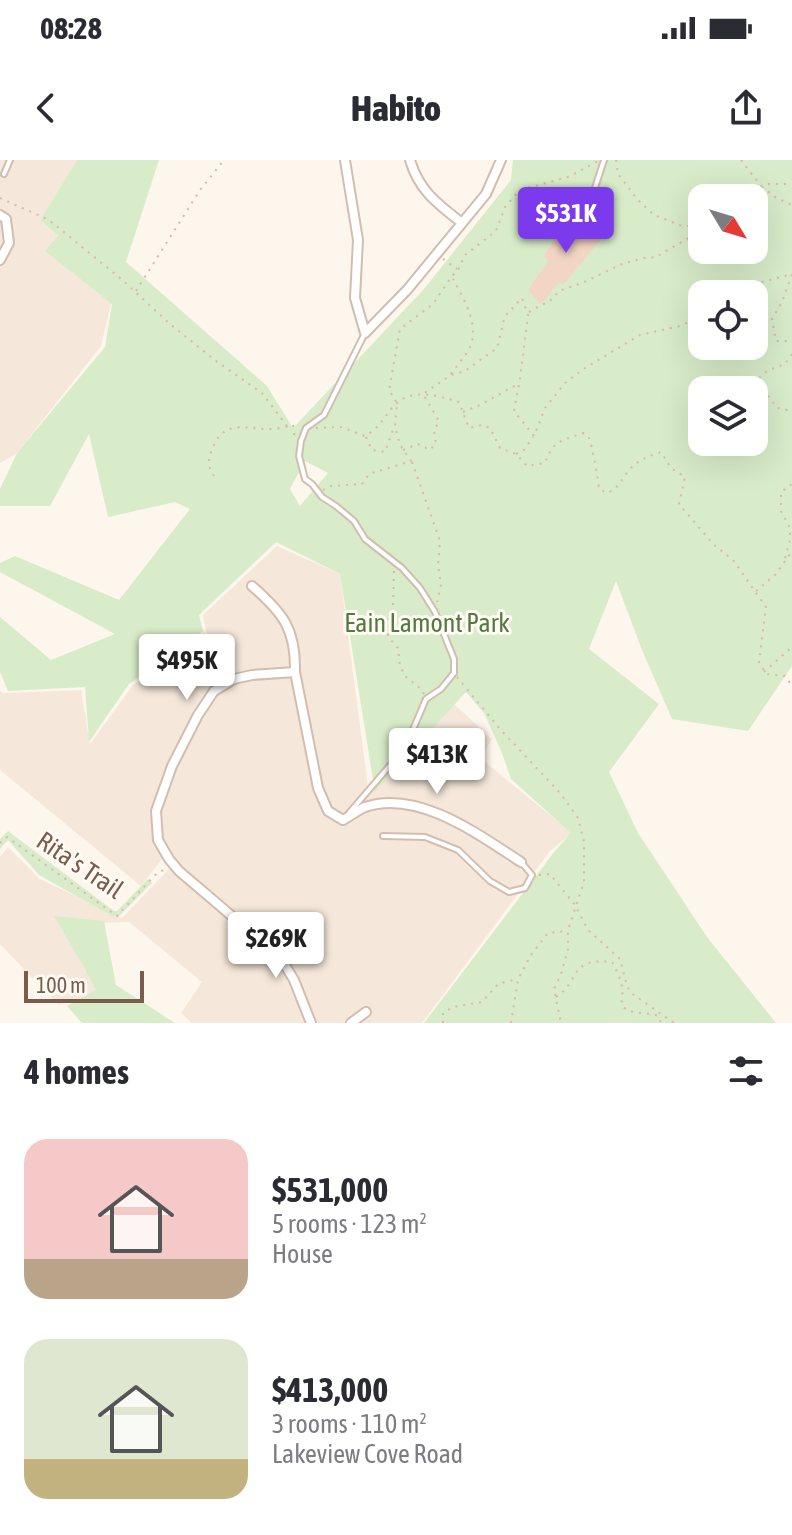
<!DOCTYPE html>
<html lang="en">
<head>
<meta charset="utf-8">
<style>
	:root { --surface:#fff; --page:#f7f7f7; --text:#2b2b33; --muted:#7c7c81; --accent:#7c3aed }
	body { margin:0; font-family:"Asap Condensed",sans-serif; background:var(--page); color:var(--text); height:100vh; display:flex; flex-direction:column; font-size:30px; white-space:nowrap }
	* { box-sizing:border-box; margin:0 }
	p { font-size:26px; color:var(--muted) }
	.icon { flex:none; width:44px; height:44px; fill:none; stroke:currentColor; stroke-width:2; stroke-linecap:round; stroke-linejoin:round }
	.map { position:relative; height:863px; overflow:hidden }
	.drawer { display:flex; flex-direction:column; background:var(--surface); flex:1 }
	.drawer>* { flex:none }
	.needle { width:52px; rotate:128deg }
	.tools { position:absolute; left:688px; top:24px; display:grid; gap:16px }
	.tools a { display:grid; place-items:center; width:80px; height:80px; border-radius:16px; background:var(--surface); box-shadow:0 8px 32px #0002; font-size:40px }
	.scale { position:absolute; left:24px; bottom:20px; width:120px; box-sizing:border-box; padding-left:8px; border:4px solid #7a5c4d; border-top:0; font-size:22px; line-height:28px; white-space:nowrap; color:#7a5c4d; -webkit-text-stroke:6px #fffaf3; paint-order:stroke }
	.price { position:absolute; translate:-50% -68px; padding:0 18px; border-radius:8px; background:#fff; color:#222; font-size:26px; line-height:52px; filter:drop-shadow(0 2px 4px #0008) }
	.price::after { content:''; position:absolute; left:50%; top:48px; width:24px; height:18px; margin-left:-12px; background:inherit; clip-path:polygon(0 0,100% 0,50% 100%) }
	.price.selected { background:var(--accent); color:#fff }
	ul { padding:0; list-style:none }
	li { display:flex; align-items:center; gap:24px; height:200px; padding:0 24px }
	li span { display:grid; place-items:center; flex:none; width:224px; height:160px; border-radius:24px; color:#555 }
	li>.icon { margin-inline-start:auto }
	span .icon { width:96px; height:96px; fill:#fffc; stroke-width:1 }
	li b { font-size:34px }
	h2 { display:flex; justify-content:space-between; align-items:center; height:96px; padding:0 24px; font-size:34px }
	.status { display:flex; justify-content:space-between; align-items:center; height:56px; padding:0 40px; background:var(--surface); direction:ltr }
	.status svg { height:22px; fill:currentColor }
	header { display:flex; justify-content:space-between; align-items:center; height:104px; padding:0 24px; background:var(--surface); font-size:36px; font-weight:800 }
	.map>svg:first-child { display:block }
	.residential { fill:#f5e8da }
	.green { fill:#d8ecc9; fill-rule:evenodd }
	.building { fill:#f3d5c3 }
	.lines { fill:none; stroke-linecap:round; stroke-linejoin:round }
	.lane-casing { stroke:#d1beb0; stroke-width:8 }
	.street-casing { stroke:#d1beb0; stroke-width:12 }
	.path { stroke:#d9b8a5; stroke-width:2; stroke-dasharray:2 6; stroke-linecap:butt }
	.lane { stroke:#fff; stroke-width:4 }
	.street { stroke:#fff; stroke-width:8 }
	.labels { text-anchor:middle; dominant-baseline:central; stroke-width:6; stroke-linejoin:round; paint-order:stroke }
	.park-label { font-size:26px; fill:#537a41; stroke:#fffaf3 }
	.street-label { font-size:26px; fill:#7a5c4d; stroke:#fffaf3 }
</style>
</head>
<body>
<div class="status"><b>08:28</b><svg viewBox="0 0 49 12"><path d="M0 12V9h3v3zM5 12V6h3v6zM10 12V3h3v9zM15 12V0h3v12zM26 1h20v11H26zM47 4h2v5h-2z"/></svg></div>
<header><svg class="icon" aria-label="back" viewBox="0 0 24 24"><path d="M15 5l-7 7 7 7"/></svg>Habito<svg class="icon" aria-label="share" viewBox="0 0 24 24"><path d="M12 15V3M7 8l5-5 5 5M5 13v7h14v-7"/></svg></header>
<div class="map">
<svg width="792" height="863" viewBox="0 0 792 863">
	<rect width="100%" height="100%" fill="#fdf6ec"/>
	<path class="residential" d="M0,0h77l-37,60 75,68 -14,58 -84,107 -17,10z
		M277,386l63,28 29,220 85,-90 38,35 -12,19 92,75 -22,18 -128,172h-107l-18,-44 -13,-24 -102,-89 -13,-16 -28,36 -141,-116v-79l3,2 78,-3 9,54 43,-59 74,-51 -4,-19z
		M8,687l32,32 82,39 48,-50 8,9 102,80 27,66h-115l-11,-10 21,-31 -73,-60 -62,2 32,70 -41,11 -58,-61v-87z"/>
	<path class="green" d="M77,0h82l-33,102 141,124 26,42 131,-139 87,-109 2,-20h279v506l-44,65 -76,-12 -30,-69 -26,-69 -27,68 70,55 -50,68 29,61 69,104 69,86h-352l131,-172 16,-18 -60,-54 -9,-26 -18,-40 -18,-21 -91,100 -35,-218 -64,-32 -77,73 4,16 -74,53 -40,58 -4,-55 -77,4 -8,-19v-55l51,43 64,-26 -115,-62v-9l15,-7 104,44 71,-91 -15,-7 -67,15 -19,-83 -39,72h-50v-17l17,-36 88,-106 7,-43 -67,-53 13,-15 -18,-16zM702,38h52v52h-52zM702,134h52v52h-52zM702,230h52v52h-52zM305,301l23,12 -28,33 -10,-17z
		M8,671l106,80h3l31,-32 4,4 -33,33h-7l-73,-41 -31,-35 -8,9v-10z
		M54,756l50,5 12,64 59,38h-93l-15,-17 29,-16 -11,-21z"/>
	<path class="building" d="M575,50l1,6 4,2 4,-2 22,17 -43,52 -4,-3 -18,22 -13,-14 20,-29 -4,-6z"/>
	<g class="lines">
		<g class="lane-casing">
			<path id="lane" d="M4,14l6,-14
				M580,53l12,-16 12,-37
				M349,653l56,-65 21,-49 15,-10 13,-16v-14l-19,-47 -15,-24 -18,-20 -37,-29 -11,-18 -18,-15 -14,-9 -10,-13 -7,-5 -6,-23 2,-15 5,-13 18,-13 41,-82
				M383,676l42,1 33,13 32,31 19,11 16,-4 7,-13 -11,-13"/>
		</g>
		<g class="street-casing">
			<path id="street" d="M345,0l13,80 -3,58 10,35 42,-43 79,-96 15,-34
				M410,0c9,31 28,44 52,63
				M0,55l6,4 3,24 -9,17
				M252,426c31,27 44,43 43,86
				M311,863l-17,-43 -14,-23 -101,-86 -10,-12 -11,-19 -2,-29 16,-45 26,-51 16,-24 20,-12 18,-4 43,-3 23,116 10,23 15,9c7,-4 15,-10 22,-13 53,-18 114,28 156,55
				M351,863l15,-11"/>
		</g>
		<path class="path" d="M616,0l2,14 19,25 17,16 28,11h20
			M741,0l20,26 7,-2h24
			M0,38l49,22 71,58 50,46 46,37 46,32 25,33
			M752,38l9,-12 14,11 17,8
			M443,99l14,10
			M136,131l64,-101 24,-30
			M741,134l14,-10 37,-10 -10,28 -10,17 4,22h16
			M529,152l22,-12 8,-9 23,-8 40,-19 22,-6 12,-1 46,-27
			M792,194l-7,10 -18,7 -10,9 20,28 15,3
			M451,214c6,-9 15,-18 19,-27 10,-23 -7,-49 -17,-68
			M463,252l17,-7 38,-21
			M316,268l25,-1 24,9c14,-8 18,-17 27,-28 17,-21 44,-13 67,-6l10,26 13,-3 8,3 10,20 16,6 11,12 18,-3c9,-24 15,-21 38,-30 2,1 4,3 6,5 3,6 9,41 10,50l7,5c12,-3 16,-15 24,-24 8,-9 19,-13 31,-17l10,16 14,9 -6,27 34,40 20,16 33,47 -7,55 7,12 19,2 7,10
			M366,277l6,13 13,2 9,-25
			M403,290l15,-6 12,6 6,-7 -2,-12 5,-10 -16,-27 28,-19 14,-4 32,-23 8,-32 17,-18 6,17 -8,64 -6,32 20,25 11,-28 20,-25 20,-15 55,-33 40,-9 22,-10
			M516,294l8,-4 9,-13
			M412,302l28,79 -2,24 3,20 -4,17
			M214,316c-7,-10 -6,-18 -1,-29 12,-28 32,-18 55,-18 8,0 17,-2 25,-4l2,16
			M323,330l7,-4 32,-2 7,-10 42,-13 -11,-16 -5,-19 2,-23 -8,-13 11,-61 33,-25 19,-28 6,-6 7,-15 31,-24 9,-24 15,-17 48,-13 30,-16
			M785,398l5,-18v-12l-9,-17v-19l11,-8
			M394,411l-1,34 -7,23 3,10 9,10 2,18 5,10 16,13 3,5
			M756,431l20,-17 16,-23
			M764,512l28,-25
			M457,517l43,52 60,64 18,25 6,24v40l-16,48v19l-7,25 -7,15 7,34
			M0,683l7,-6 110,79 38,-41 10,-6
			M539,715l11,-1 25,31 13,25 32,29 7,27 4,7 43,30
			M556,837c25,-16 12,-40 56,-35 4,7 8,16 10,24 3,8 -5,18 4,23 7,5 22,3 32,7l3,7
			M443,863v-10l10,-6 29,-5 16,-18 19,-5
			M511,863l7,-44 13,-24 17,-22 19,-2"/>
		<use href="#lane" class="lane"/>
		<use href="#street" class="street"/>
	</g>
	<g class="labels">
		<g class="park-label">
			<text x="427" y="463">Eain Lamont Park</text>
		</g>
		<g class="street-label">
			<text transform="translate(80 705) rotate(34)">Rita's Trail</text>
		</g>
	</g>
</svg>
<div class="tools">
<a><svg class="needle" viewBox="-14 -14 28 28"><path d="M0-13l5 13h-10z" fill="#e53935"/><path d="M0 13l5-13h-10z" fill="#7c7c81"/></svg></a>
<a><svg class="icon" aria-label="locate" viewBox="0 0 24 24"><circle cx="12" cy="12" r="6"/><path d="M12 2v4M12 18v4M2 12h4M18 12h4"/></svg></a>
<a><svg class="icon" aria-label="layers" viewBox="0 0 24 24"><path d="M12 4l9 5-9 5-9-5zM3 14l9 5 9-5"/></svg></a>
</div>
<div class="scale">100 m</div>
<b class="price selected" style="left:566px;top:95px">$531K</b>
<b class="price" style="left:187px;top:542px">$495K</b>
<b class="price" style="left:437px;top:636px">$413K</b>
<b class="price" style="left:276px;top:820px">$269K</b>
</div>
<section class="drawer">
<h2>4 homes<svg class="icon" aria-label="filters" viewBox="0 0 24 24"><path d="M4 7h16M4 17h16"/><circle cx="9" cy="7" r="2"/><circle cx="15" cy="17" r="2"/></svg></h2>
<ul>
<li><span style="background:linear-gradient(#f6c9c9 75%,#b9a48a 0)"><svg class="icon" aria-label="home" viewBox="0 0 24 24"><path d="M3 11l9-7 9 7M6 9v11h12V9"/></svg></span><div><b>$531,000</b><p>5 rooms · 123 m²</p><p>House</p></div></li>
<li><span style="background:linear-gradient(#dfe7d0 75%,#c2b280 0)"><svg class="icon" aria-label="home" viewBox="0 0 24 24"><path d="M3 11l9-7 9 7M6 9v11h12V9"/></svg></span><div><b>$413,000</b><p>3 rooms · 110 m²</p><p>Lakeview Cove Road</p></div></li>
</ul>
</section>
</body>
</html>
